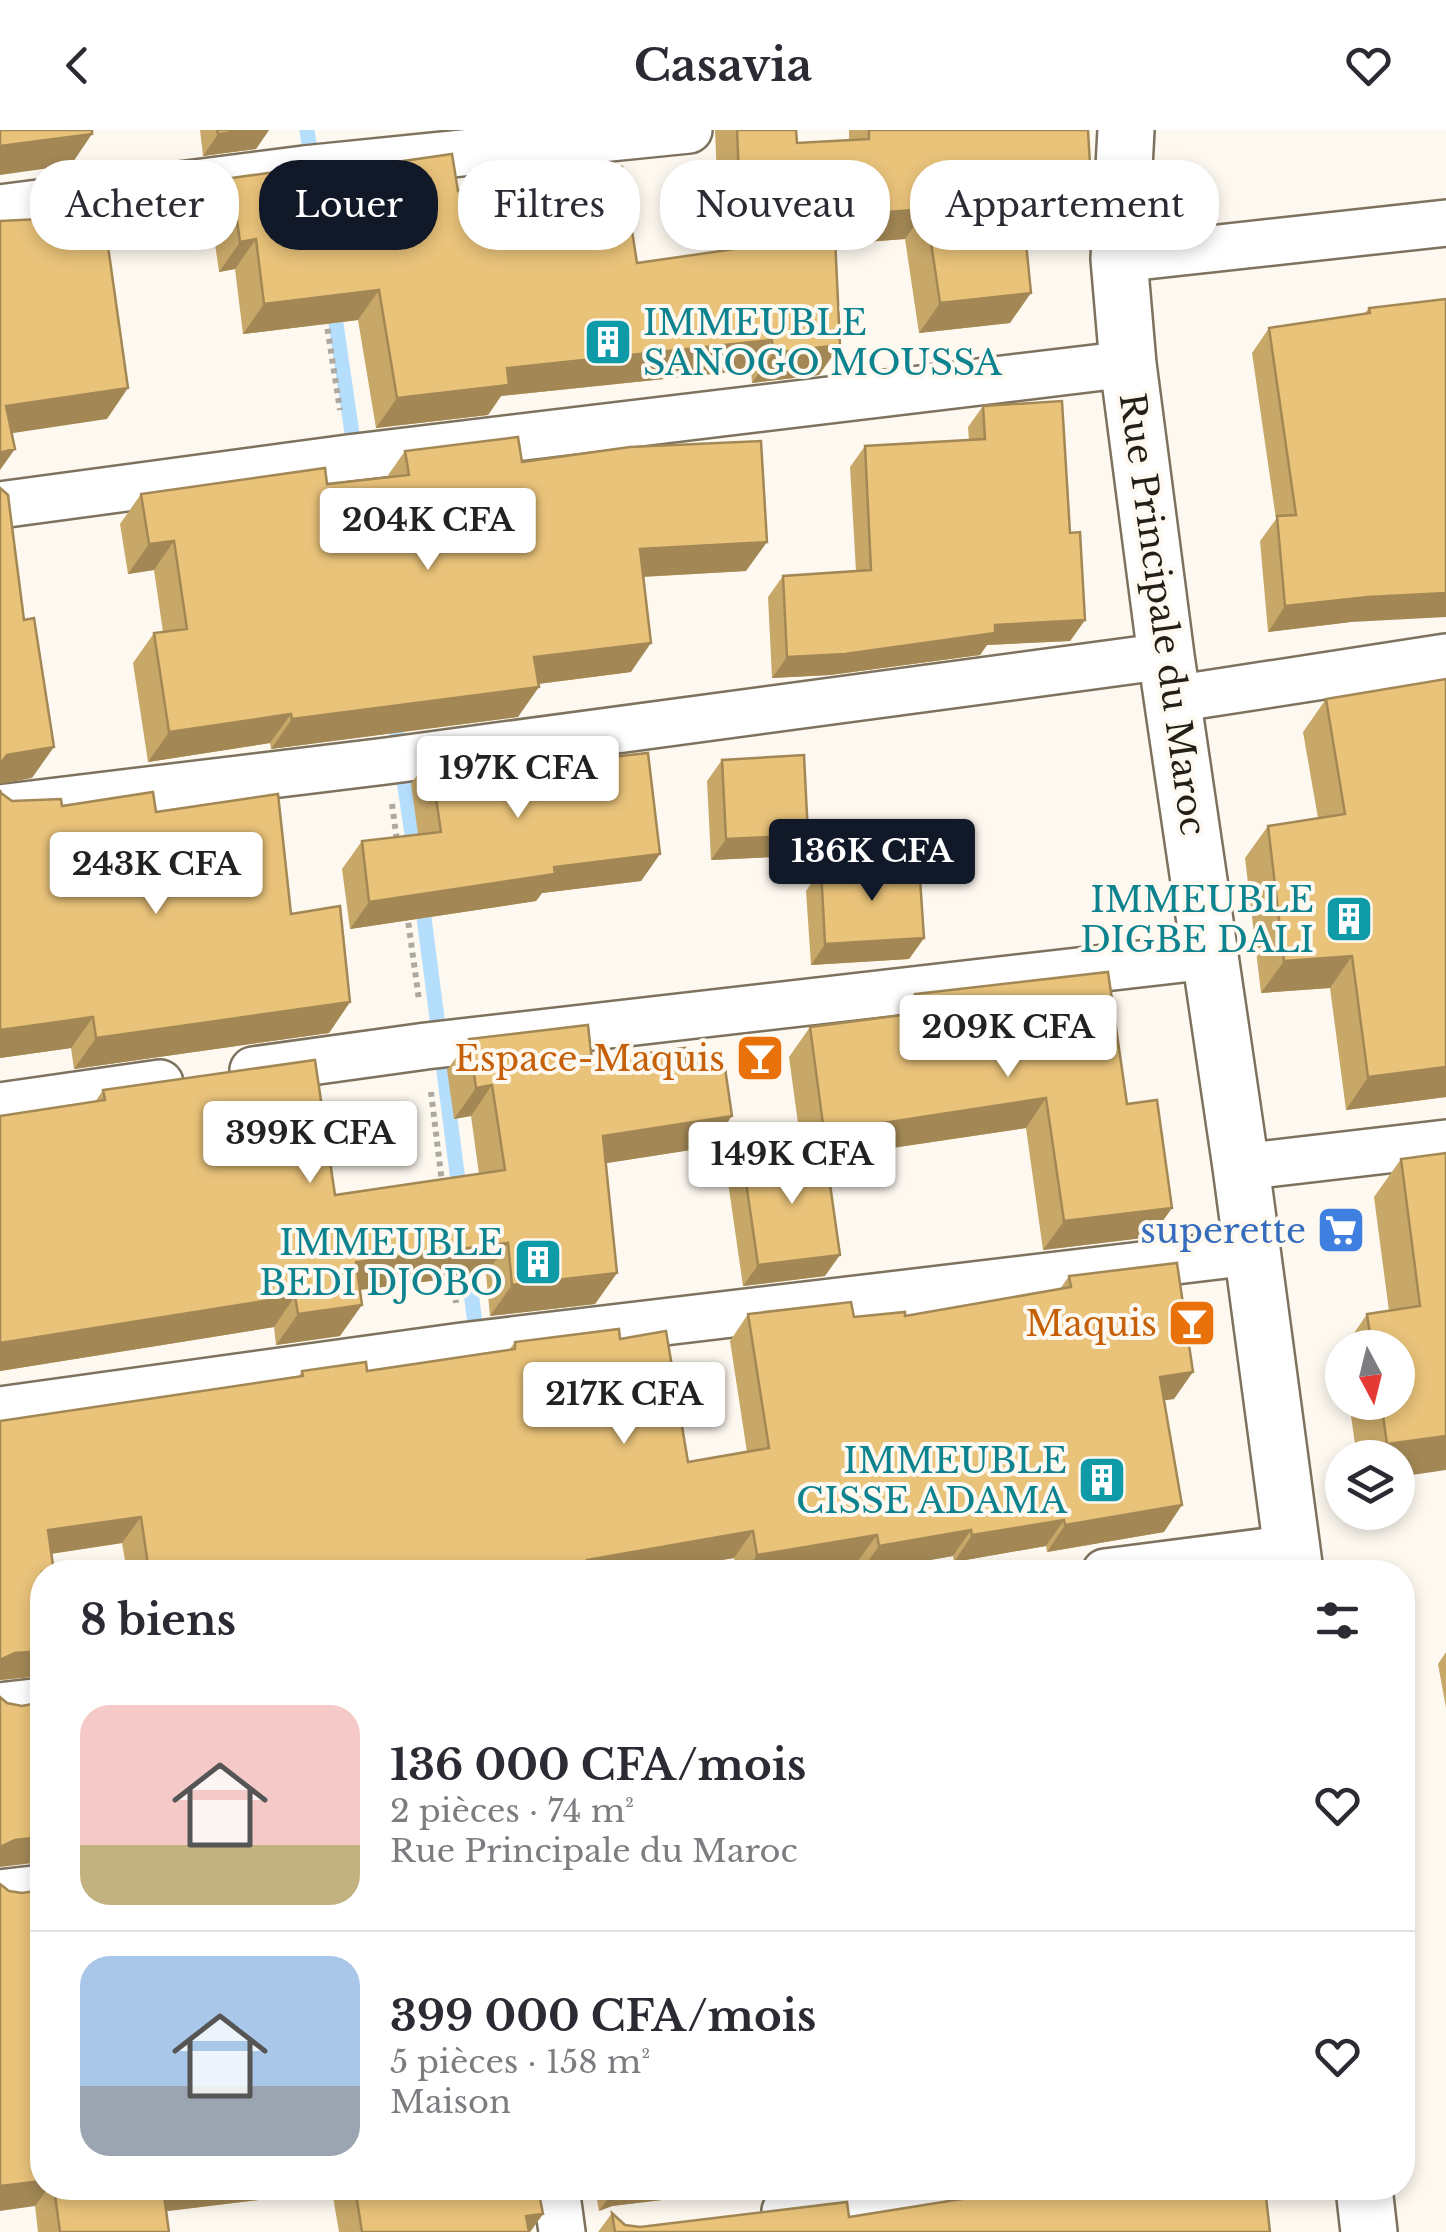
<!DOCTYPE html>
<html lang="fr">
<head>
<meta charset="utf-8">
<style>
	:root { --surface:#fff; --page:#f7f7f7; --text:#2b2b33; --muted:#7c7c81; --line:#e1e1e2; --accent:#111827 }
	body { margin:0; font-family:"Libre Baskerville",serif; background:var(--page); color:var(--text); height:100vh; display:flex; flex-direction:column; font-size:38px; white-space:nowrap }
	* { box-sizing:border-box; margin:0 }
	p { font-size:32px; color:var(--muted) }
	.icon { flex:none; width:55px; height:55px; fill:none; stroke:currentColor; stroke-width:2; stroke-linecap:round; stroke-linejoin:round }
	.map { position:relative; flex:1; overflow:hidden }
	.side { position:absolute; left:30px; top:1430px; width:1385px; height:640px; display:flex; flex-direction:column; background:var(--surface); border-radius:40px; box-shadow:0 5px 15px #0003 }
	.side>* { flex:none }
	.top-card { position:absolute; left:30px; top:30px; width:1388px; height:90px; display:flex; gap:20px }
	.needle { width:65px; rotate:173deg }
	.controls { position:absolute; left:1325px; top:1200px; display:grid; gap:20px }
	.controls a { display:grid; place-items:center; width:90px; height:90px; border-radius:50%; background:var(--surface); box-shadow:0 5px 15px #0003; font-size:50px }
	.price { position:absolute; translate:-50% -85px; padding:0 22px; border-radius:10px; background:#fff; color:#222; font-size:32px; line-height:65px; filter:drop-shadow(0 2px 5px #0008) }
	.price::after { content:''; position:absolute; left:50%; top:60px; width:30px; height:22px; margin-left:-15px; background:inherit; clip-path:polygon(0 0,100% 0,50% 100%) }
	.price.on { background:var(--accent); color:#fff }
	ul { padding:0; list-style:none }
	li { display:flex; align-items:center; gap:30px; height:250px; padding:0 50px }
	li+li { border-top:2px solid var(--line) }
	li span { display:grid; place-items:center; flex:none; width:280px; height:200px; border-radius:30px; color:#555 }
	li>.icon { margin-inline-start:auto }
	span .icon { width:120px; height:120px; fill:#fffc; stroke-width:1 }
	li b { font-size:42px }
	h2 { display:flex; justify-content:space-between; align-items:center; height:120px; padding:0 50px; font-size:42px }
	.chip { padding:0 35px; border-radius:40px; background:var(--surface); box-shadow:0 5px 15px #0003; font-size:35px; line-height:90px }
	.chip.on { background:var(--accent); color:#fff }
	header { display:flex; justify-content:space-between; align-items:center; height:130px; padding:0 50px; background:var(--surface); font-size:45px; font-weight:700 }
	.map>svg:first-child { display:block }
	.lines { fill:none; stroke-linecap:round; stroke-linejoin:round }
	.stream { stroke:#b5ddfc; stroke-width:15 }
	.street-casing { stroke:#7d725e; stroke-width:50 }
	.secondary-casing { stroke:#7d725e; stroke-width:60 }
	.path { stroke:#ada9a0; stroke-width:6; stroke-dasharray:5 5; stroke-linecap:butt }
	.street { stroke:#fff; stroke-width:45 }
	.secondary { stroke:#fff; stroke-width:55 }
	.wall { fill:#c8a869 }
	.shaded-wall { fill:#a38855 }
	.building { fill:#e9c37a; stroke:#a38855; stroke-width:2.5 }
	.labels { text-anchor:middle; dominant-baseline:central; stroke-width:8; stroke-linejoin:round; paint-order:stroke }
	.culture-label { font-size:35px; fill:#0d838f; stroke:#fef9f0; text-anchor:end }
	.street-label { font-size:35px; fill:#231f17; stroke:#fef9f0 }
	.food-label { font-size:35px; fill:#c56008; stroke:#fef9f0; text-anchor:end }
	.shop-label { font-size:35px; fill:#366cbe; stroke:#fef9f0; text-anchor:end }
</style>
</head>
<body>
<header><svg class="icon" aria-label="back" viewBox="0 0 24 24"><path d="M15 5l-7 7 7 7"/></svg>Casavia<svg class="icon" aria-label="heart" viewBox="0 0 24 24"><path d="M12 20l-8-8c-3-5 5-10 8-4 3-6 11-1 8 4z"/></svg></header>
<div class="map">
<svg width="1446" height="2102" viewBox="0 0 1446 2102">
	<rect width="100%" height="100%" fill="#fef9f0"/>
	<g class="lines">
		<path class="stream" d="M307,0l14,96
			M333,173l22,151
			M394,584l21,140
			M422,772l38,294
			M467,1129l10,81"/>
		<g class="street-casing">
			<path id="street" d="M0,78l304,-39 385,-39
				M1119,129l327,-36
				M0,375l348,-47 780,-94
				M1174,569l272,-42
				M0,678l386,-47 780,-105
				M253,940l173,-24 783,-90
				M0,976l160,-23
				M1241,1037l205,-24
				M0,1280l462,-64 789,-94
				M1105,1442l187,-24
				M0,1576l42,-5
				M0,1763l42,-5
				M556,2058l6,44
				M785,2081l187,-23"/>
		</g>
		<g class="secondary-casing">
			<path id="secondary" d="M1126,0l-7,129 9,105 38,292 75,511 54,405
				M1364,2058l5,44"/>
		</g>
		<path class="path" d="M326,189l14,91
			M392,674l5,37
			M407,783l12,87
			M431,962l11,91
			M453,1140l3,33"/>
		<use href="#street" class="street"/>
		<use href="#secondary" class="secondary"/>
	</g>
	<path class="wall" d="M200,0h69l-13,19 -53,7z
		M715,0h81l1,13 52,-3v-10h239l-17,98 -46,3 -15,92 -91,10 -14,-94 -70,5 5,101 -21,30 -67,8 -1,-13 -250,26 -13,19 -112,13 -18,-108 -115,14 -8,-65 -16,3 -9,-64 21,-30 57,31 67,-8 -1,-6 21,-30 83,26 179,72 83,-12z
		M1446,169l-95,323 -83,10 -8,-91 16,-22 -24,-166 17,-25 95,-14 5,-6z
		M983,276l87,127 15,87 -15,21 -83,4 -7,10 -150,20 -58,3 -4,-81 15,-21 73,-5 -6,-104 15,-21 104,-6 -1,-13z
		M405,321l117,11 224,109 -103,6 -12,95 -93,12 -20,33 -247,32 -1,-6 -122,19 -15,-99 21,-30 9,-1 -9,-62 -26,4 -8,-50 21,-30 186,-10 59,-6z
		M1326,569l120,398 -100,13 -16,-122 -69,5 -16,-135 23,-32 50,-8 -15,-86z
		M430,627l118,7 112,90 -19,27 -99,12 -6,8 -186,28 -8,-60 20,-28 56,-7 -7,-50z
		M722,630l86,75 -15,21 -82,4 -4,-79z
		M0,660l1,3 11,8 144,11 135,102 59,88 -21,31 -255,36 -3,-21 -71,10z
		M821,739l103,69 -15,21 -98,6 -5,-74z
		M915,864l212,110 45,104 -21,29 -108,13 -17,-122 -200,30 -1,118 -82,10 -15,-104 15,-21 59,-8 -13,-96 21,-30 90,-11z
		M469,909l123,22 95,3 23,83 -104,16 11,110 -22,31 -105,12 -4,-42 -126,16 -20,46 -64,9 -2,-18 -274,44v-255l95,-14 8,-12 232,105 144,-21 -8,-58 -17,3 -7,-49z
		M1446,1023l-48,305h-41l-8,-56h49v-54h-54l23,-34 22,-3 -15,-114 27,-38z
		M1069,1146l105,123 -10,1v132l-117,20 -1,-6 -92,16 -1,-6 -93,16 -2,-11 -66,11h-55l-3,-14 -86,14h-521l-5,-29 -71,11 -9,18v104l-42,4v-259l299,-45 3,-5h65l142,-21 6,-8 105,-3 68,123 59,-10 -17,-111 18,-27 106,3 51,-1 155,-27z
		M1446,1522v56l-8,-44z
		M42,2058h496l5,26 -13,18h-191l-7,-41 -166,20 3,21h-131l-3,-26z
		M595,2058h166l-149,18 -13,5z
		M612,2083l13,12 15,2 209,-10 421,15h-672z"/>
	<path class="shaded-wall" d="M252,0h17l-13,19 -53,7 15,-22z
		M92,4l-21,31 -71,10v-29z
		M1092,68l-21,30 -70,5 21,-30z
		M926,79l-21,30 -92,7 21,-30z
		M256,109l-21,30 -16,3 21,-30z
		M379,160l-21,30 -115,14 21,-30z
		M1031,163l-21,30 -91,10 21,-30z
		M772,210l-21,30 -250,26 -13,19 -112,13 21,-30 110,-30z
		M840,215l-21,30 -67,8 21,-30z
		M128,258l-21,31 -107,16 6,-29z
		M15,319l-15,21v-15l2,-3z
		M174,411l-20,29 -26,4 21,-30z
		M767,412l-21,29 -127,7 21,-29z
		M1446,463v24l-95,5 -83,10 17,-26 83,-9z
		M1085,490l-15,21 -83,4 -7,10 -150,20 -58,3 15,-21 208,-32z
		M651,513l-20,29 -117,15 20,-30z
		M539,557l-21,30 -247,32 21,-30z
		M291,584l-21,29 -122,19 21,-30z
		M54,617l-22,31 -32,6v-20l7,-9z
		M808,705l-15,21 -82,4 15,-21z
		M660,724l-19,27 -99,12 -6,8 -186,28 19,-27 185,-35z
		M924,808l-15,21 -98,6 14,-21z
		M1352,826l-22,32 -69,5 23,-32z
		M350,872l-21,31 -255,36 22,-31z
		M93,887l-22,31 -71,10v-28z
		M1446,937v30l-100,13 22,-33z
		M492,955l-21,31 -17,3 22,-31z
		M1046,968l-20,30 -223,33 21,-29z
		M732,986l-22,31 -128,20 21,-31z
		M1172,1078l-21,29 -108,13 21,-29z
		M508,1113l-22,31 -152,19 22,-31z
		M840,1125l-15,21 -82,10 15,-21z
		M617,1143l-22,31 -105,12 22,-31z
		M295,1166l-21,31 -274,44v-28z
		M362,1175l-22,31 -64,9 22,-31z
		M1193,1242l-19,27 -32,4 18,-26z
		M1446,1306v34l-48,7v-19h-20l9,-14z
		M1182,1375l-18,27 -117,20 18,-27z
		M141,1387l-19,26 -93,14 19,-27z
		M1064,1390l-18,26 -92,16 18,-27z
		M971,1400l-18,26 -93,16 19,-26z
		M753,1401l-19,27 -86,14h-70l9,-12z
		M877,1405l-19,26 -66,11h-47l12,-17z
		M42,1521v25l-42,4v-18l2,-3 13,-6z
		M42,1707v25l-42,5v-18l2,-3 13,-6z
		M42,2051v7h6l-13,18 -35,5v-25z
		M162,2058h172l-2,3 -188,23z
		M616,2058h145l-149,18 -13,5z
		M543,2084l-13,18h-15l11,-16z"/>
	<path class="building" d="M0,0h92v4l-92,12z
		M217,0h35l-34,4z
		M737,0h59l1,13 72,-4v-9h219l4,68 -70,5 9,90 -91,10 -14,-94 -92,7 6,129 -67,8 -1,-13 -265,28 2,17 -112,13 -18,-108 -115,14 -8,-65 -16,3 -9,-64 52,-7 5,38 92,-11 -5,-33 77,-11 6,37 164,-24 15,96 105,-15z
		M100,86l1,16h5l22,156 -122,18 9,43 -13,3 -2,8v-239z
		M1446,169v294l-78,4 -83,9 -8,-90 19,-1 -27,-187 101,-15 -1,-5z
		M1062,271l8,132 10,-1 5,88 -90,5v8l-150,21 -58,3 -4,-81 88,-6 -6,-124 120,-7 -2,-33z
		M518,307l4,25 108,-15 131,-6 6,101 -127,7 11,94 -117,14 5,30 -247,32 -1,-5 -122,18 -15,-99 33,-4 -13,-88 -25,3 -8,-50 184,-26 2,16 82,-9 -4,-24z
		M0,358l8,7 16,125 10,-2 20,129 -47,8 -7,9z
		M1446,549v388l-78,10 -16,-121 -68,5 -16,-135 77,-12 -19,-115z
		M545,611l3,23 100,-11 12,101 -106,13 1,7 -186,28 -7,-61 79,-9 -11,-75z
		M804,625l4,80 -82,4 -4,-79z
		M0,660l1,3 11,8 49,-2 1,7 91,-14 3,20 122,-18 13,120 49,-8 10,96 -254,36 -3,-21 -93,13z
		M919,734l5,74 -99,6 -4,-75z
		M1108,842l19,132 30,-4 15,108 -108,13 -18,-123 -222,34 -14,-105 108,-14 -3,-19z
		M588,895l4,36 93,-13 2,16 37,-3 8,55 -129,20 14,137 -105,12 -4,-42 -152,19 6,43 -64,9 -3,-18 -295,47v-227l105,-16 -2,-10 212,-30 20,135 170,-25 -13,-85 -16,3 -7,-49z
		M825,1019l15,106 -82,10 -15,-104z
		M1446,1023v283l-59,8 -6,-42h17v-54h-26l-5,-34 53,-8 -19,-147z
		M1177,1133l16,109 -33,5 22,128 -117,20 -1,-5 -92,15 -1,-5 -92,16 -2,-11 -120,20 -4,-24 -166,29 2,12h-440l-8,-55 -93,13 6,42h-12v79l-27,2 -13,6 -2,3v-241l303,-45 -1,-5 64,-9 1,9 148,-22v-7l104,-13 1,10 46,-8 22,131 81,-14 -21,-134 103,-12 3,15 51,-5v4l166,-29 -2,-11z
		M0,1567l7,6 15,3 20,-4v135l-27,3 -13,6 -2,3z
		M0,1754l9,7 13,2 20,-3v291l-42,5z
		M54,2058h109l6,44h-109z
		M355,2058h183l5,26 -17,2 3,16h-167z
		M1030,2058h235l5,44h-655l-3,-19 13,12 15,2 207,-25 2,15z"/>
	<defs>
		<g id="building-square" transform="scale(2.5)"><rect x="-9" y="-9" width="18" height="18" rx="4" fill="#0f9aa8" stroke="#fef9f0"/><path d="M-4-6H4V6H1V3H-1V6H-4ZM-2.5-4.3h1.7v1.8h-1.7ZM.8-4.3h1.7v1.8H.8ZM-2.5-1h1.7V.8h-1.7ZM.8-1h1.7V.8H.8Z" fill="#fff"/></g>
		<g id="bar-square" transform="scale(2.5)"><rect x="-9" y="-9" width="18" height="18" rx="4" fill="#e8710a" stroke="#fef9f0"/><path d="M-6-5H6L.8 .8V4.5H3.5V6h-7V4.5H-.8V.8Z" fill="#fff"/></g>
		<g id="supermarket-square" transform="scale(2.5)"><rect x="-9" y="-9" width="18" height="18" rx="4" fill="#3f7fe0" stroke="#fef9f0"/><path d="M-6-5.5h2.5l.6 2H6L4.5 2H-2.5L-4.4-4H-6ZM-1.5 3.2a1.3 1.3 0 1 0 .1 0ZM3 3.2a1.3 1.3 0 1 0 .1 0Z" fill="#fff"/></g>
	</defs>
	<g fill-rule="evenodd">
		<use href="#building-square" x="608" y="212"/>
		<use href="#building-square" x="1349" y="789"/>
		<use href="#bar-square" x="760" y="928"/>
		<use href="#supermarket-square" x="1341" y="1100"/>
		<use href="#building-square" x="538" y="1132"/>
		<use href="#bar-square" x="1192" y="1193"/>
		<use href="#building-square" x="1102" y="1350"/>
	</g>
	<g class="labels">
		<g class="culture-label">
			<text x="643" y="192" text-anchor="start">IMMEUBLE<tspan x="643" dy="40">SANOGO MOUSSA</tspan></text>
			<text x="1314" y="769">IMMEUBLE<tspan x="1314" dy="40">DIGBE DALI</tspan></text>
			<text x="503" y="1112">IMMEUBLE<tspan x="503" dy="40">BEDI DJOBO</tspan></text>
			<text x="1067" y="1330">IMMEUBLE<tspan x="1067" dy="40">CISSE ADAMA</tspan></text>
		</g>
		<g class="street-label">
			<text transform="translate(1163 484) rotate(82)">Rue Principale du Maroc</text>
		</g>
		<g class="food-label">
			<text x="725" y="928">Espace-Maquis</text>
			<text x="1157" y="1193">Maquis</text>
		</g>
		<g class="shop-label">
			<text x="1306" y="1100">superette</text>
		</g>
	</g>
</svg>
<div class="controls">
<a><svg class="needle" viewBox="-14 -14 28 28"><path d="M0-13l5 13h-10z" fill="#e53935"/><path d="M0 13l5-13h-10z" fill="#7c7c81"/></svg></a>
<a><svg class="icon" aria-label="layers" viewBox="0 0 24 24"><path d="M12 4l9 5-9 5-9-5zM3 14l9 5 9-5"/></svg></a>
</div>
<b class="price" style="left:428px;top:443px">204K CFA</b>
<b class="price" style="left:518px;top:691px">197K CFA</b>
<b class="price on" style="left:872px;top:774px">136K CFA</b>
<b class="price" style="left:156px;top:787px">243K CFA</b>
<b class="price" style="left:1008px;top:950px">209K CFA</b>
<b class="price" style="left:310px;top:1056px">399K CFA</b>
<b class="price" style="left:792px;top:1077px">149K CFA</b>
<b class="price" style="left:624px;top:1317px">217K CFA</b>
<div class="top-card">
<a class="chip">Acheter</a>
<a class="chip on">Louer</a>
<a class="chip">Filtres</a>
<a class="chip">Nouveau</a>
<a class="chip">Appartement</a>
</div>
<section class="side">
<h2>8 biens<svg class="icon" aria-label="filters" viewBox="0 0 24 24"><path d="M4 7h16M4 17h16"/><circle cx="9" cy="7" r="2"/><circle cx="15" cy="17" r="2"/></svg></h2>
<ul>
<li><span style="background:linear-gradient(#f6c9c9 70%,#c2b280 0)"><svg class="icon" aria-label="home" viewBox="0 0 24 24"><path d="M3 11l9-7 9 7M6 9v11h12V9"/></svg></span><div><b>136 000 CFA/mois</b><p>2 pièces · 74 m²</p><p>Rue Principale du Maroc</p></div><svg class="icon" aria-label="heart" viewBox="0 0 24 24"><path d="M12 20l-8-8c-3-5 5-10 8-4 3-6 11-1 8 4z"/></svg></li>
<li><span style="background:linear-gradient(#a9c7e8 65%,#9aa5b1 0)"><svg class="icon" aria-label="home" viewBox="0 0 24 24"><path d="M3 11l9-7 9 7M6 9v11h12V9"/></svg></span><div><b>399 000 CFA/mois</b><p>5 pièces · 158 m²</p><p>Maison</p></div><svg class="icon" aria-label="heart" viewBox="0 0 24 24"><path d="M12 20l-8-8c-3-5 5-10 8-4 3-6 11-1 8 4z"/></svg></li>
</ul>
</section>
</div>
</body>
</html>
